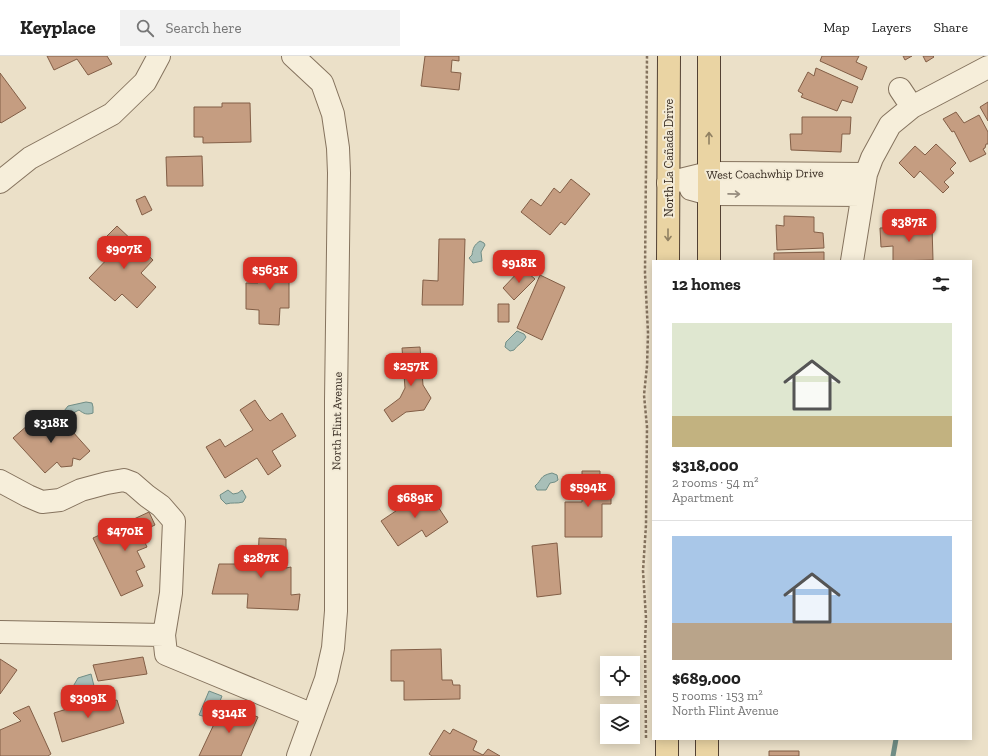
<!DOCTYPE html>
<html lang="en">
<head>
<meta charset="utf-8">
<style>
	:root { --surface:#fff; --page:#f2f2f2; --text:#222; --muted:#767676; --line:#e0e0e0; --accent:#d93025 }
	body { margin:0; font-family:"Zilla Slab",serif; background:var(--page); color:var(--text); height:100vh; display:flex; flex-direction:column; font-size:15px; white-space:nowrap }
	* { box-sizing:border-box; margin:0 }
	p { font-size:13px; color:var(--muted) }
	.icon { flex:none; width:22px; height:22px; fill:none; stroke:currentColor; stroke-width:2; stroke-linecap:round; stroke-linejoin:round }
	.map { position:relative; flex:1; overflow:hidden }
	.drawer { position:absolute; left:652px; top:204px; width:320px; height:480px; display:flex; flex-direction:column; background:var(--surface); border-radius:0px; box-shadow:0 2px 10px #0003 }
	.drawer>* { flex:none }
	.buttons { position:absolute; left:600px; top:600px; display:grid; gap:8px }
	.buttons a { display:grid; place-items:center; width:40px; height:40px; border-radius:0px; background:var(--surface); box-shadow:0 2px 10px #0003; font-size:20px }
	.price { position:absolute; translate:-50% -34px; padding:0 9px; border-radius:8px; background:var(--accent); color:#fff; font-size:13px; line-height:26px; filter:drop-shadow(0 1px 2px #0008) }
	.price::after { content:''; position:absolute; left:50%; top:24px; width:12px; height:9px; margin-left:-6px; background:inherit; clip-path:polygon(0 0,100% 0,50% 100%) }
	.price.active { background:#222; color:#fff }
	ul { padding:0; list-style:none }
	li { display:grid; align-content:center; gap:8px; height:212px; padding:0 20px }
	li+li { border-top:1px solid var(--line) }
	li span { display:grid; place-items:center; height:124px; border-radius:0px; color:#555 }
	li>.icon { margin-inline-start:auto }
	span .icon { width:72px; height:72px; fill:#fffc; stroke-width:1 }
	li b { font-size:17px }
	h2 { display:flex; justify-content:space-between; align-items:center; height:48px; padding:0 20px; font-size:17px }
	header { display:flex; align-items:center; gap:24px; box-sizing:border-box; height:56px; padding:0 20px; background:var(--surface); border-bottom:1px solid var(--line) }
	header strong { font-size:19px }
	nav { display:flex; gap:22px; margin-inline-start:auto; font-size:14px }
	.search { width:280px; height:36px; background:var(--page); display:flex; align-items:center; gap:10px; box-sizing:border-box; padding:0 14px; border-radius:0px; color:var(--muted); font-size:15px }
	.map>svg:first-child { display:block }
	.water { fill:#a8bfb8; stroke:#708d85 }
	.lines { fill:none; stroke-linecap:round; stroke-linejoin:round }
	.stream { stroke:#708d85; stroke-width:5 }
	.building { fill:#c59d81; stroke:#825e46 }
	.minor-casing { stroke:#85735e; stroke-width:24 }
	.major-casing { stroke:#534132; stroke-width:24 }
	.path { stroke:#85735e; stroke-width:2.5; stroke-dasharray:3 2; stroke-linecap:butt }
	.minor { stroke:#f6eeda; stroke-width:22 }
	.major { stroke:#ead4a3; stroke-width:22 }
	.oneway { stroke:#908062 }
	.oneway2 { stroke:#968c7e }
	.labels { text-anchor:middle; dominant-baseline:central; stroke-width:4; stroke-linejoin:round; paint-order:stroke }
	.street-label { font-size:12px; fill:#372b21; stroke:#f3ebd7 }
</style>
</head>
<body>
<header>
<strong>Keyplace</strong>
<div class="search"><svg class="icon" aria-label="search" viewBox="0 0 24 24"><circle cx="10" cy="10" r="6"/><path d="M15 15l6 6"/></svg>Search here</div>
<nav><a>Map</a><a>Layers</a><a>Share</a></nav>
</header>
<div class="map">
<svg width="988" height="700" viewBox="0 0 988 700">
	<rect width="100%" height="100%" fill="#ebe0c8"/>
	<path class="water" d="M480,185l4,2 1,2 -4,7 1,9 -9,2 -4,-5 3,-3c1,-7 2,-10 8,-14z
		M517,275l7,3 2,3c-3,6 -9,8 -12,13l-4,1 -5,-4 1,-5z
		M86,346l6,1 1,4v6c-6,2 -9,1 -14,-3l-6,3 -8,1 -1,-3 4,-5z
		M552,417l5,2 1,5 -3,2 -5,1 -4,7h-9l-2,-4c8,-7 4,-10 17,-13z
		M228,434l5,4 5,-1 4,-3 4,7 -3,5c-6,2 -11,0 -17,2l-5,-5 -1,-4z
		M91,618l3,12 -10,1 -5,8 -8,-5 7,-12z
		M209,635l13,5 -9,23 -14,-4z"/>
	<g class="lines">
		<path class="stream" d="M893,700l3,-17"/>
	</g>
	<path class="building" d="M47,0h60l5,8 -24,11 -11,-16 -23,11z
		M425,0h34v5l-7,-1 -1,12 10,1 -2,17 -38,-4z
		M822,0h37l-3,6 11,5 -5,13 -42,-19z
		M903,0h9l-7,4z
		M923,0h10l1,1 -8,5z
		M816,12l42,19 -6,16 -10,-3 -5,11 -36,-14 2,-3 -5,-3 10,-19 6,4z
		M0,17l26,35 -25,15 -1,-1z
		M988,46v19l-8,-14z
		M222,47h28l1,39 -48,1v-6h-9v-30h28z
		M956,56l8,11 15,-8 9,17v12h-2l-1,4 -2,1 3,5 -16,8 -16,-31 -2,1 -9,-13z
		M802,61h49l-1,17h-8l-1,18 -50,-2 -1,-16h12z
		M936,88l20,19 -6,6 4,4 -10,9 5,5 -6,6 -23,-22 -6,7 -15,-15 16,-17 10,9z
		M202,100l1,30h-36l-1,-29z
		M571,123l19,15 -25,31 -4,-3 -11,13 -29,-23 10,-13 10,7 13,-18 6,5z
		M145,140l7,14 -10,5 -6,-15z
		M784,160l30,1v15l9,1 1,15 -47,2 -1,-25 8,1z
		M117,170l36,34 -12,13 15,14 -19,21 -15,-14 -7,7 -26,-23 26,-27 -12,-11z
		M932,170l1,34 -40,1v-15l-12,1 -1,-19z
		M439,183h26l-2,66h-41l1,-25 15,1z
		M824,196v9h-50v-8z
		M259,205h30v47h-9l-1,17 -20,-1v-14l-13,-1v-26h12z
		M522,212l13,11 -21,21 -11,-12z
		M540,219l25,12 -23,53 -25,-12z
		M498,248h11v18h-11z
		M420,291l3,38 8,13 -7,12 -18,2 -14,10 -8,-12 16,-12 5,-10 -3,-40z
		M255,344l11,17 4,4 12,-8 14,23 -24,15 9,15 -13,9 -11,-17 -32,20 -19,-31 14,-8 5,8 28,-17 -13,-20z
		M43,356l13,15 7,-6 27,30 -10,9 -7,-2 -1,8 -11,1 -4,-5 -12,11 -32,-35z
		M582,415h18v11h11v22h-9v33h-37v-35h17z
		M427,434l21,32 -22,15 -4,-7 -24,16 -17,-25z
		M149,456l6,13 -15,7 7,15 -10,4 8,16 -9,4 7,15 -22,10 -28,-58z
		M259,482l27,1v29l5,-1v28l9,-1 -2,16 -51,-2 1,-14h-36l7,-30h39z
		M557,487l4,51 -24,3 -5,-51z
		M441,593l1,31h10l1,5h7v14l-56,1v-19h-13v-31z
		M143,601l4,17 -49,7 -5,-16z
		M0,603l17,11 -17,24z
		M99,643l1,6 17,-5 7,23 -62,19 -8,-29z
		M223,649l35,12 -17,39h-42z
		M29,650l22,48 -3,2h-48v-26l21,-9 -8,-8z
		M453,673l24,12 -4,9 10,5 5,-6 12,7h-68l-3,-2 15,-24 6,4z
		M769,695h30v5h-30z"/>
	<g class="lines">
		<g class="minor-casing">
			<path id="minor" d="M293,0l29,27 11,31 5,34 1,25 -3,228v210l-3,37 -7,31 -28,77
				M900,33l12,18
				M0,126l30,-24 82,-44 33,-32 14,-26
				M668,127l41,-10 157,1
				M691,133l18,5 153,1
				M852,205l14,-87 6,-16 18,-33 22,-18 76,-40
				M0,425l28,15 14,6 18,-2 21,-10 26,-7 17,-3 8,3 15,13 14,10 13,15 -3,72 -7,42 2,19 147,61
				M0,576l164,3"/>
		</g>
		<g class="major-casing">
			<path id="major" d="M668,205l1,-205
				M709,205v-205
				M667,700v-17
				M707,700v-17"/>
		</g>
		<path class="path" d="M646,682l-1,-95 1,-25 -3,-47 3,-46 1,-98 -3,-32 3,-29 1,-33 -3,-60 2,-217"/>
		<use href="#minor" class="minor"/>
		<use href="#major" class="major"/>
	</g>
	<defs><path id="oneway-shaft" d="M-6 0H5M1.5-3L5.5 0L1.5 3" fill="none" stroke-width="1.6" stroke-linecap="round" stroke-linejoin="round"/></defs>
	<g class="oneway">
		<use href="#oneway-shaft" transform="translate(709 82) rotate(-90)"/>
		<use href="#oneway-shaft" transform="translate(668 179) rotate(90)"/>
	</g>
	<use class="oneway2" href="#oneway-shaft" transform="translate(734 138) rotate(1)"/>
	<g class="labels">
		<g class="street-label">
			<text transform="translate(669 102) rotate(-90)">North La Cañada Drive</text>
			<text transform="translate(765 118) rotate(-1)">West Coachwhip Drive</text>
			<text transform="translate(337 365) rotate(-89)">North Flint Avenue</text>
		</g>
	</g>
</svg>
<div class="buttons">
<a><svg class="icon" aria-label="locate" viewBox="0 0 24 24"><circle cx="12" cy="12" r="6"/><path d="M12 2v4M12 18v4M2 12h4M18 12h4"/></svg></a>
<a><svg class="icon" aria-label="layers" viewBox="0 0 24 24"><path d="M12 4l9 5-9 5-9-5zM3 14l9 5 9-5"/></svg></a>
</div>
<b class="price" style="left:909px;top:187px">$387K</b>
<b class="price" style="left:124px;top:214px">$907K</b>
<b class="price" style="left:519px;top:228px">$918K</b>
<b class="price" style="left:270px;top:235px">$563K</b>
<b class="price" style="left:411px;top:331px">$257K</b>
<b class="price active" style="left:51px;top:388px">$318K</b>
<b class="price" style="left:588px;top:452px">$594K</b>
<b class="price" style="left:415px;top:463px">$689K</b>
<b class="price" style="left:125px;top:496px">$470K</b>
<b class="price" style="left:261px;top:523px">$287K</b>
<b class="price" style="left:88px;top:663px">$309K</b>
<b class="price" style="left:229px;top:678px">$314K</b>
<section class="drawer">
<h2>12 homes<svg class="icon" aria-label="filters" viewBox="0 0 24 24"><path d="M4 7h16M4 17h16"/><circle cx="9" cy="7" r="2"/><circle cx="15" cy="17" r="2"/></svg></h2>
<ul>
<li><span style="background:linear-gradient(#dfe7d0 75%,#c2b280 0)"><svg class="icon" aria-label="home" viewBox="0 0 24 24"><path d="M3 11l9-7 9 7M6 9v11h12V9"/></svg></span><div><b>$318,000</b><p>2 rooms · 54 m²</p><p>Apartment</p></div></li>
<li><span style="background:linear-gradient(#a9c7e8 70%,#b9a48a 0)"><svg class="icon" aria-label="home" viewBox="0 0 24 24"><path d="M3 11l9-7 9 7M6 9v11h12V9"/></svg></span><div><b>$689,000</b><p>5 rooms · 153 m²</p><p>North Flint Avenue</p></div></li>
</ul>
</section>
</div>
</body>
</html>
